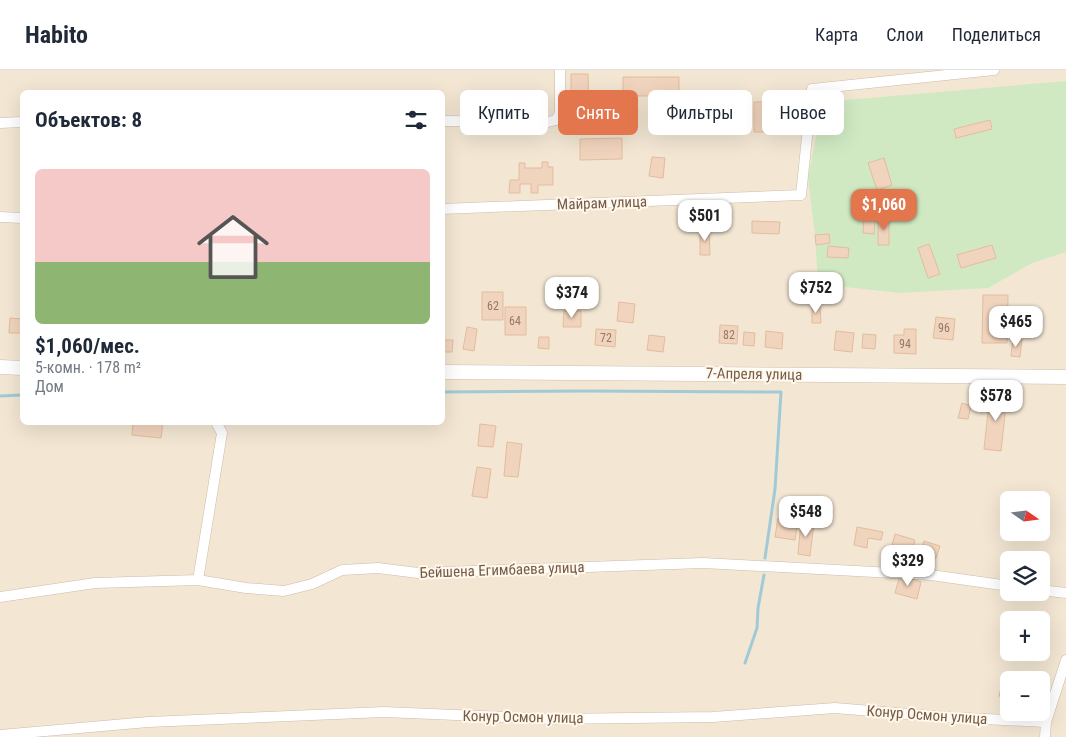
<!DOCTYPE html>
<html lang="ru">
<head>
<meta charset="utf-8">
<style>
	:root { --surface:#fff; --page:#f2f2f3; --text:#1f2937; --muted:#747a83; --line:#e0e1e3; --accent:#e3764c }
	body { margin:0; font-family:"Roboto Condensed",sans-serif; background:var(--page); color:var(--text); height:100vh; display:flex; flex-direction:column; font-size:19px; white-space:nowrap }
	* { box-sizing:border-box; margin:0 }
	p { font-size:16px; color:var(--muted) }
	.icon { flex:none; width:28px; height:28px; fill:none; stroke:currentColor; stroke-width:2; stroke-linecap:round; stroke-linejoin:round }
	.map { position:relative; flex:1; overflow:hidden }
	.panel { position:absolute; left:20px; top:20px; width:425px; height:335px; display:flex; flex-direction:column; background:var(--surface); border-radius:8px; box-shadow:0 5px 20px #0002 }
	.panel>* { flex:none }
	.guide { position:absolute; left:460px; top:20px; width:475px; height:45px; display:flex; gap:10px }
	.needle { width:32px; rotate:104deg }
	.buttons { position:absolute; left:1000px; top:421px; display:grid; gap:10px }
	.buttons a { display:grid; place-items:center; width:50px; height:50px; border-radius:8px; background:var(--surface); box-shadow:0 5px 20px #0002; font-size:25px }
	.price { position:absolute; translate:-50% -42px; padding:0 11px; border-radius:10px; background:#fff; color:#222; font-size:16px; line-height:32px; filter:drop-shadow(0 1px 2px #0008) }
	.price::after { content:''; position:absolute; left:50%; top:30px; width:15px; height:11px; margin-left:-8px; background:inherit; clip-path:polygon(0 0,100% 0,50% 100%) }
	.price.on { background:var(--accent); color:#fff }
	ul { padding:0; list-style:none }
	li { display:grid; align-content:center; gap:10px; height:265px; padding:0 15px }
	li+li { border-top:1px solid var(--line) }
	li span { display:grid; place-items:center; height:155px; border-radius:8px; color:#555 }
	li>.icon { margin-inline-start:auto }
	span .icon { width:90px; height:90px; fill:#fffc; stroke-width:1 }
	li b { font-size:21px }
	h2 { display:flex; justify-content:space-between; align-items:center; height:60px; padding:0 15px; font-size:21px }
	.chip { padding:0 18px; border-radius:8px; background:var(--surface); box-shadow:0 5px 20px #0002; font-size:18px; line-height:45px }
	.chip.on { background:var(--accent); color:#fff }
	header { display:flex; align-items:center; gap:30px; box-sizing:border-box; height:70px; padding:0 25px; background:var(--surface); border-bottom:1px solid var(--line) }
	header strong { font-size:24px }
	nav { display:flex; gap:28px; margin-inline-start:auto; font-size:18px }
	.map>svg:first-child { display:block }
	.residential { fill:#f3e6d3; fill-rule:evenodd }
	.green { fill:#d0e9c3 }
	.lines { fill:none; stroke-linecap:round; stroke-linejoin:round }
	.stream { stroke:#a0cbd6; stroke-width:3 }
	.building { fill:#f1d4bd; stroke:#e3bc9d }
	.minor-casing { stroke:#cdbcab; stroke-width:11 }
	.secondary-casing { stroke:#d2beab; stroke-width:15 }
	.minor { stroke:#fff; stroke-width:10 }
	.secondary { stroke:#fff; stroke-width:14 }
	.labels { text-anchor:middle; dominant-baseline:central; stroke-width:4; stroke-linejoin:round; paint-order:stroke }
	.number-label { font-size:12px; fill:#937967 }
	.street-label { font-size:15px; fill:#745b4a; stroke:#fff8eb }
</style>
</head>
<body>
<header>
<strong>Habito</strong>
<nav><a>Карта</a><a>Слои</a><a>Поделиться</a></nav>
</header>
<div class="map">
<svg width="1066" height="667" viewBox="0 0 1066 667">
	<rect width="100%" height="100%" fill="#fcf4e4"/>
	<path class="residential" d="M0,0h1066v667h-1066zM22,22h420v330h-420zM1009,430h32v32h-32zM1009,490h32v32h-32zM1009,550h32v32h-32zM1009,610h32v32h-32z"/>
	<path class="green" d="M1066,11v171l-34,11 -44,25 -88,5 -82,-9 -3,-49 -7,-57 15,-76z"/>
	<g class="lines">
		<path class="stream" d="M442,322l142,-1 197,1 -6,97 -10,69
			M0,326l22,-1
			M745,593l12,-35 1,-20 6,-33"/>
	</g>
	<path class="building" d="M571,4h17l1,37h-18z
		M623,7h56v19h-56z
		M754,32h11l-1,30h-10z
		M990,50l2,9 -36,9 -2,-9z
		M622,68v21l-42,1v-21z
		M652,87l13,1 -2,20 -14,-2z
		M884,88l8,27 -15,5 -9,-27z
		M542,92h6v5h5v18h-15v8h-7v-9h-11v9h-11l1,-13h9v-17h6v5h17z
		M878,147h11v28h-11z
		M864,148l11,1 -1,15 -11,-1z
		M752,151l28,1 -1,12 -27,-1z
		M700,159h9l1,26h-10z
		M829,164l1,9 -14,2 -1,-10z
		M929,174l11,30 -12,4 -10,-30z
		M992,175l4,13 -35,10 -4,-13z
		M828,176l21,2 -1,10 -21,-1z
		M482,222h21v28h-21z
		M983,225h25l-1,48h-25z
		M619,232l16,2 -2,19 -16,-2z
		M812,235h8l1,18h-9z
		M505,237h21v28h-21z
		M564,241h17v16h-18z
		M1017,241l23,2 -1,18 -23,-2z
		M936,247l19,2 -2,21 -20,-2z
		M10,248l12,1v14h-13z
		M720,255l18,1 -1,18 -18,-1z
		M467,257l10,2 -3,22 -11,-2z
		M596,259l20,1 -1,17 -20,-2z
		M904,259h12v25l-22,-1v-18h10z
		M766,261l17,2 -1,16 -17,-2z
		M836,261l18,2 -2,19 -18,-2z
		M744,262l11,1 -1,13 -11,-1z
		M863,264l13,1 -1,14 -13,-1z
		M649,265l16,2 -2,15 -16,-2z
		M539,267h10v12l-11,-1z
		M1013,268l9,1 -2,18 -9,-1z
		M442,270h11l-1,12h-10z
		M990,324l17,2 -6,55 -17,-2z
		M962,333l9,3 -3,13 -10,-1z
		M133,352h30l-2,16 -29,-3z
		M480,354l16,2 -3,21 -15,-1z
		M507,372l15,2 -4,33 -14,-1z
		M477,397l14,2 -4,29 -15,-2z
		M778,448l20,3 -3,19 -20,-3z
		M801,451l13,2 -4,33 -12,-2z
		M857,457l26,5 -2,8 -13,-2 -1,10 -13,-3z
		M895,464l20,6 -4,15 -20,-6z
		M924,471l16,5 -4,12 -15,-4z
		M900,505l21,7 -4,17 -22,-6z
		M1004,606l14,4h-9v18l-10,-2z"/>
	<g class="lines">
		<g class="minor-casing">
			<path id="minor" d="M442,51l106,1 8,-2 4,-7v-43
				M0,53l22,-1
				M442,139l359,-14 11,-106 182,-19
				M0,147l22,1
				M198,510l24,-147 -6,-11
				M1041,520l25,3
				M0,527l95,-14 103,-3 48,8 38,3 28,-7 30,-14 36,-2 40,5 285,-10 228,12 78,11
				M0,665l148,-13 236,-10 167,7 162,-2 122,-9 109,9 102,5
				M1045,667l1,-15 20,-62"/>
		</g>
		<g class="secondary-casing">
			<path id="secondary" d="M0,297l22,1
				M442,302l624,5"/>
		</g>
		<use href="#minor" class="minor"/>
		<use href="#secondary" class="secondary"/>
	</g>
	<g class="labels">
		<g class="number-label">
			<text x="493" y="236">62</text>
			<text x="515" y="251">64</text>
			<text x="944" y="258">96</text>
			<text x="729" y="265">82</text>
			<text x="606" y="268">72</text>
			<text x="905" y="274">94</text>
		</g>
		<g class="street-label">
			<text transform="translate(602 133) rotate(-2)">Майрам улица</text>
			<text transform="translate(754 304) rotate(1)">7-Апреля улица</text>
			<text transform="translate(502 500) rotate(-2)">Бейшена Егимбаева улица</text>
			<text transform="translate(927 645) rotate(4)">Конур Осмон улица</text>
			<text transform="translate(523 647) rotate(1)">Конур Осмон улица</text>
		</g>
	</g>
</svg>
<div class="buttons">
<a><svg class="needle" viewBox="-14 -14 28 28"><path d="M0-13l5 13h-10z" fill="#e53935"/><path d="M0 13l5-13h-10z" fill="#747a83"/></svg></a>
<a><svg class="icon" aria-label="layers" viewBox="0 0 24 24"><path d="M12 4l9 5-9 5-9-5zM3 14l9 5 9-5"/></svg></a>
<a>+</a>
<a>−</a>
</div>
<b class="price on" style="left:884px;top:161px">$1,060</b>
<b class="price" style="left:705px;top:172px">$501</b>
<b class="price" style="left:816px;top:244px">$752</b>
<b class="price" style="left:572px;top:249px">$374</b>
<b class="price" style="left:1016px;top:278px">$465</b>
<b class="price" style="left:996px;top:352px">$578</b>
<b class="price" style="left:806px;top:468px">$548</b>
<b class="price" style="left:908px;top:517px">$329</b>
<div class="guide">
<a class="chip">Купить</a>
<a class="chip on">Снять</a>
<a class="chip">Фильтры</a>
<a class="chip">Новое</a>
</div>
<section class="panel">
<h2>Объектов: 8<svg class="icon" aria-label="filters" viewBox="0 0 24 24"><path d="M4 7h16M4 17h16"/><circle cx="9" cy="7" r="2"/><circle cx="15" cy="17" r="2"/></svg></h2>
<ul>
<li><span style="background:linear-gradient(#f6c9c9 60%,#8fb573 0)"><svg class="icon" aria-label="home" viewBox="0 0 24 24"><path d="M3 11l9-7 9 7M6 9v11h12V9"/></svg></span><div><b>$1,060/мес.</b><p>5-комн. · 178 m²</p><p>Дом</p></div></li>
</ul>
</section>
</div>
</body>
</html>
